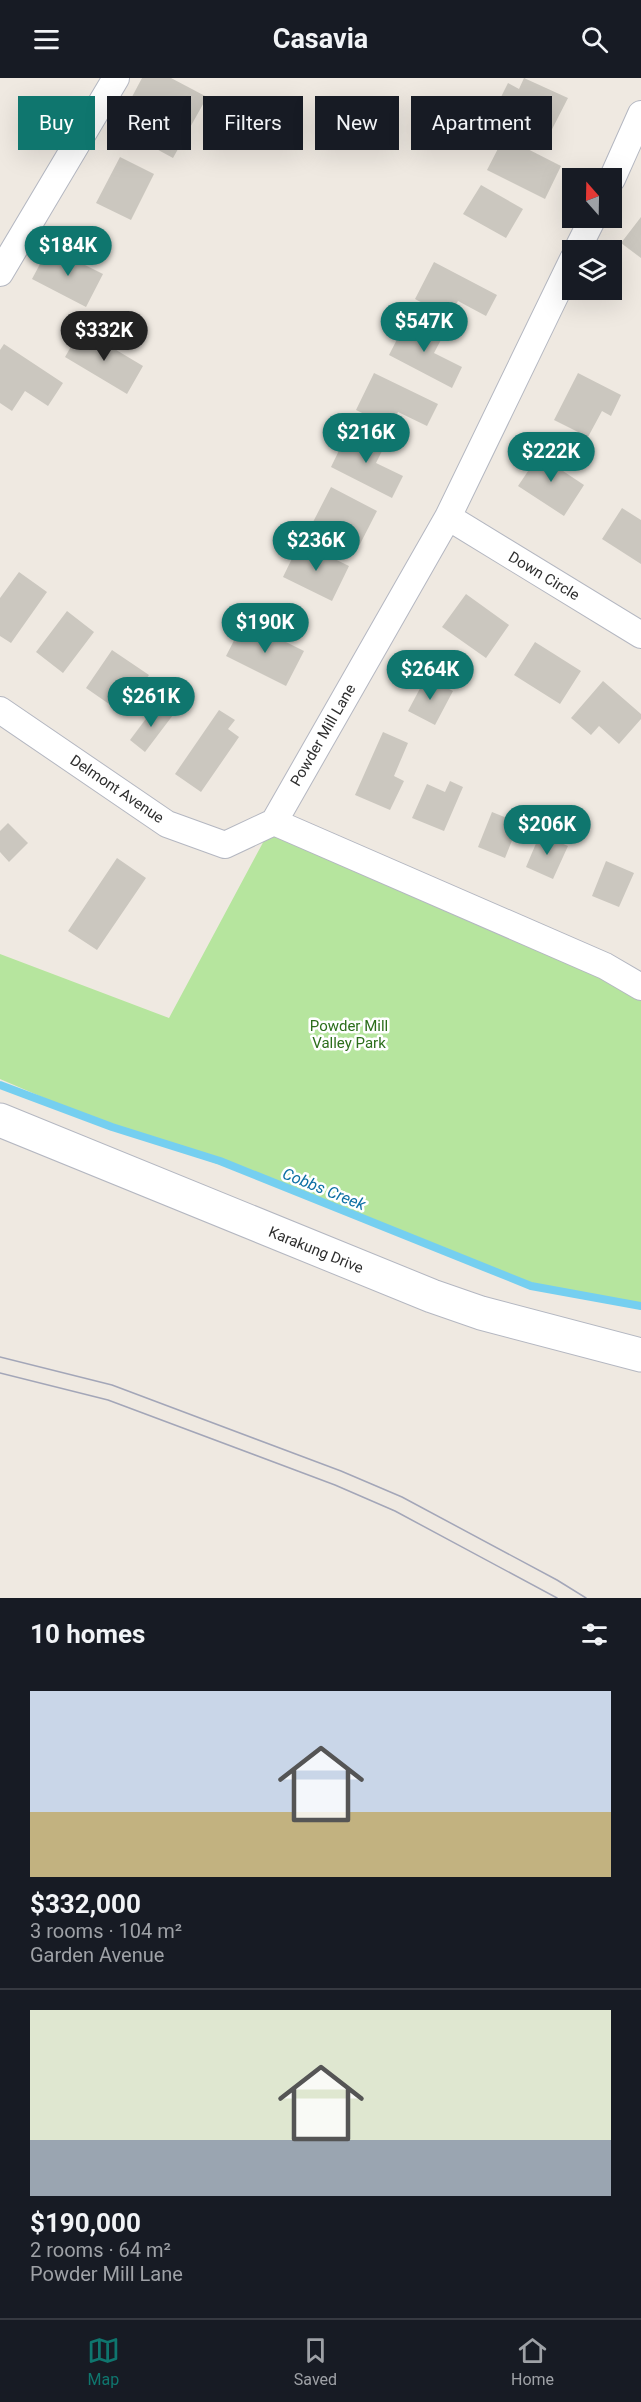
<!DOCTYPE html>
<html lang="en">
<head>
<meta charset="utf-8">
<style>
	:root { --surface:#171b24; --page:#242831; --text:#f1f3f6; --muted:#9ea1a6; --line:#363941; --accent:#0f766e }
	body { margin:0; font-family:Roboto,sans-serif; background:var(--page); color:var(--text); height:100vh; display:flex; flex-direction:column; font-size:22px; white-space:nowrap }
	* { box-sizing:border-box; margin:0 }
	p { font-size:20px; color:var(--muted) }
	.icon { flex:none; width:33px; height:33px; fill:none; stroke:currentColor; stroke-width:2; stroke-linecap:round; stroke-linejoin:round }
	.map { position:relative; height:1520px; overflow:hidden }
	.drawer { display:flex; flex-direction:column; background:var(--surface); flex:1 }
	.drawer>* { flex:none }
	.hud { position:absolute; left:18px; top:18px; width:606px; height:54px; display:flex; gap:12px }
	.needle { width:39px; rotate:340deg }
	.controls { position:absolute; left:562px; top:90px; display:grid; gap:12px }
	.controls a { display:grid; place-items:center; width:60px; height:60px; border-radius:0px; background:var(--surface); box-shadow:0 6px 24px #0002; font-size:30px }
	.price { position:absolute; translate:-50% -51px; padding:0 14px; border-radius:21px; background:var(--accent); color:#fff; font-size:20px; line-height:39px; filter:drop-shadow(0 2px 3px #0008) }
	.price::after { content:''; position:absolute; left:50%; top:36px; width:18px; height:14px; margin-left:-9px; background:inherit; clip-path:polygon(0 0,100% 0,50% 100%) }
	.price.selected { background:#222; color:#fff }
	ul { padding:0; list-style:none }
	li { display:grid; align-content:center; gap:12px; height:318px; padding:0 30px }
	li+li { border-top:2px solid var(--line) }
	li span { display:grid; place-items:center; height:186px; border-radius:0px; color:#555 }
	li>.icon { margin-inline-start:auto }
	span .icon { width:108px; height:108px; fill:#fffc; stroke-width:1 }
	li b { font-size:26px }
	h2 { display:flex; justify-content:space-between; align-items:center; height:72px; padding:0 30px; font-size:26px }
	.chip { padding:0 21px; border-radius:0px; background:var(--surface); box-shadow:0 6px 24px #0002; font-size:21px; line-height:54px }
	.chip.selected { background:var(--accent); color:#fff }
	header { display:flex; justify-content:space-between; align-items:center; height:78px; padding:0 30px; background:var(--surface); font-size:27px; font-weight:700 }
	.menu { display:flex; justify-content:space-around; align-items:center; height:84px; border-top:2px solid var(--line); background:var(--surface); font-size:16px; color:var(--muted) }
	.menu a { display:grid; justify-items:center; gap:3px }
	.menu .selected { color:var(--accent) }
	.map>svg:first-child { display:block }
	.green { fill:#b6e59e }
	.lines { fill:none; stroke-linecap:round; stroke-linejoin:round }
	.stream { stroke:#75cff0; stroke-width:8 }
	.building { fill:#cbc7bf }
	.street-casing { stroke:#b4b7c1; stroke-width:28 }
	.secondary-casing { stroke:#b4b7c1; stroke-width:35 }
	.street { stroke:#fff; stroke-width:26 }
	.secondary { stroke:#fff; stroke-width:33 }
	.tram { stroke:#a3a6b8; stroke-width:1.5 }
	.labels { text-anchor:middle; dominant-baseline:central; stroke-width:5; stroke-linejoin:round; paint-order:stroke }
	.street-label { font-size:15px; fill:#2e2e2e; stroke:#fff }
	.park-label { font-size:15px; fill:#2c6e1b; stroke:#fff }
	.water-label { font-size:16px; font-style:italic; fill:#0d6fa3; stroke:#fff }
</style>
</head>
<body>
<header><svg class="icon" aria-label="menu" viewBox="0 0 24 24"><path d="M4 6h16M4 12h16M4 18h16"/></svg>Casavia<svg class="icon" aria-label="search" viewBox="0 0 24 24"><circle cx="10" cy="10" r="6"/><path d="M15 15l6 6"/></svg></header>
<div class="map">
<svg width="641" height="1520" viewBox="0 0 641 1520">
	<rect width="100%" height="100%" fill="#efe9e1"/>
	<path class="green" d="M274,744l367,165v319l-110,-20 -242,-97 -177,-62 -112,-48v-125l169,64z"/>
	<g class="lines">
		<path class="stream" d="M0,1007l112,42 108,34 311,125 110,20"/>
	</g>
	<path class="building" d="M142,0h29l36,19 -34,61 -57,-31z
		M524,0l44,20 -23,45 -54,-26 17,-34 11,6z
		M251,25l20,2 -3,24 -10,-1 -2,18 -17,-2 2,-16 7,1z
		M504,59l57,29 -16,33 -58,-29z
		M120,79l34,17 -23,46 -35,-17z
		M481,107l42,24 -17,29 -43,-24z
		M641,139v41l-20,-15z
		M49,169l54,27 -17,33 -54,-28z
		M434,184l63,33 -11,21 -28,-15 -9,16 -34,-18z
		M408,240l35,18 -9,17 28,14 -10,21 -63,-33z
		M81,251l62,37 -16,28 -62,-37z
		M4,266l59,39 -15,23 -23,-15 -13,20 -12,-8v-53z
		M374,295l64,31 -11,22 -29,-14 -7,15 -35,-17z
		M578,295l43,22 -10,21 -9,-5 -14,26 -34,-17z
		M349,352l35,17 -8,16 27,13 -11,22 -61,-31z
		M545,368l15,10 -6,9 30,20 -20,31 -46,-30z
		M331,409l46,24 -18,35 -46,-24z
		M622,430l19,12v44l-39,-25z
		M300,464l49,24 -17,35 -49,-24z
		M19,494l28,20 -36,51 -11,-7v-38z
		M466,516l43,31 -23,33 -44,-31z
		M67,533l27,21 -31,41 -27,-21z
		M244,543l60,30 -18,35 -60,-30z
		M535,564l46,29 -21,33 -46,-29z
		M112,572l37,25 -27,38 -36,-25z
		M426,599l27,14 -18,34 -27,-14z
		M603,603l38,33v5l-22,25 -20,-18 -8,9 -20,-17z
		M157,626l16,11 -28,37 -15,-12z
		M219,632l16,10 -7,9 11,8 -38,55 -26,-18z
		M383,654l25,11 -14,33 10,5 -14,29 -35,-15z
		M450,703l13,6 -19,44 -32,-13 15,-34 18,8z
		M492,734l27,11 -14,35 -27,-11z
		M8,745l20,20 -19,19 -9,-10v-21z
		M540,756l28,12 -15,33 -27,-12z
		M117,780l29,20 -49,72 -29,-19z
		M606,783l28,12 -15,34 -27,-11z"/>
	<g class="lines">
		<g class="street-casing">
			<path id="street" d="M612,101l29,-65
				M577,172l16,-32
				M0,195l116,-195
				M448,439l193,118
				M0,632l167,114 58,21 49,-23
				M274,744l174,-305 125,-258
				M274,744l331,144 36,21"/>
		</g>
		<g class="secondary-casing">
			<path id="secondary" d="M0,1042l432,176 49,17 160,42"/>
		</g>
		<use href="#street" class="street"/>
		<use href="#secondary" class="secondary"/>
		<path class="tram" d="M0,1279l112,28 229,86 61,26 155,83 29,18
			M0,1295l108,27 227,85 60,26 162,87"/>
	</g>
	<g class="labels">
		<g class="street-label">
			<text transform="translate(544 498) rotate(31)">Down Circle</text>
			<text transform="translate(323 657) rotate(-60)">Powder Mill Lane</text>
			<text transform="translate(117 711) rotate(34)">Delmont Avenue</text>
			<text transform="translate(316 1172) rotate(22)">Karakung Drive</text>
		</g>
		<g class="park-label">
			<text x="349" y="948">Powder Mill<tspan x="349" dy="17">Valley Park</tspan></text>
		</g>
		<g class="water-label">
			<text transform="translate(324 1111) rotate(22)">Cobbs Creek</text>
		</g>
	</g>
</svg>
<div class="controls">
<a><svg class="needle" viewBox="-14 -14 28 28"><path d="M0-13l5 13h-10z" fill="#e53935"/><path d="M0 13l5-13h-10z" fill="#9ea1a6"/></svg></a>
<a><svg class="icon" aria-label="layers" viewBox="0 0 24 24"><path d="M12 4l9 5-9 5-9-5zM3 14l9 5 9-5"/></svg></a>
</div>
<b class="price" style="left:68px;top:199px">$184K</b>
<b class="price" style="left:424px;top:275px">$547K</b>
<b class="price selected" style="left:104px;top:284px">$332K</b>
<b class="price" style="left:366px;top:386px">$216K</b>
<b class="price" style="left:551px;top:405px">$222K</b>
<b class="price" style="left:316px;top:494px">$236K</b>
<b class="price" style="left:265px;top:576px">$190K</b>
<b class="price" style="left:430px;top:623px">$264K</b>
<b class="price" style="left:151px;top:650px">$261K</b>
<b class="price" style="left:547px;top:778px">$206K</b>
<div class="hud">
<a class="chip selected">Buy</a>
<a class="chip">Rent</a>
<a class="chip">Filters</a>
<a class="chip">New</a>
<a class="chip">Apartment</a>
</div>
</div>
<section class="drawer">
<h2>10 homes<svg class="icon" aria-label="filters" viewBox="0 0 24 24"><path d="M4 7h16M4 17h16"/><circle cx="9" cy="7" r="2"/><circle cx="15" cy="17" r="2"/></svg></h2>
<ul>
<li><span style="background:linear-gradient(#c9d6e8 65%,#c2b280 0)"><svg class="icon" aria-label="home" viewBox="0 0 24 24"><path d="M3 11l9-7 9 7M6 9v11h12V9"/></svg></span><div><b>$332,000</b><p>3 rooms · 104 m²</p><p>Garden Avenue</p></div></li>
<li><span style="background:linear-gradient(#dfe7d0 70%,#9aa5b1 0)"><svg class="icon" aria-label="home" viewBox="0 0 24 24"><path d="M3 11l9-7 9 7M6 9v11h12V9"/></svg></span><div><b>$190,000</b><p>2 rooms · 64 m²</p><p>Powder Mill Lane</p></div></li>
</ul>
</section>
<nav class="menu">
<a class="selected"><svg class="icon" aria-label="map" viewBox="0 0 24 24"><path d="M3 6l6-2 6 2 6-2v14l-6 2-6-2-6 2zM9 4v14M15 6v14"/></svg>Map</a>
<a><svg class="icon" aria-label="saved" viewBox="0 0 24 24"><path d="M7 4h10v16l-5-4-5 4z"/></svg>Saved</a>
<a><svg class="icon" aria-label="home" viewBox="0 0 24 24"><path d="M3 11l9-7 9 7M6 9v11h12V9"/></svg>Home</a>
</nav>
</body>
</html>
